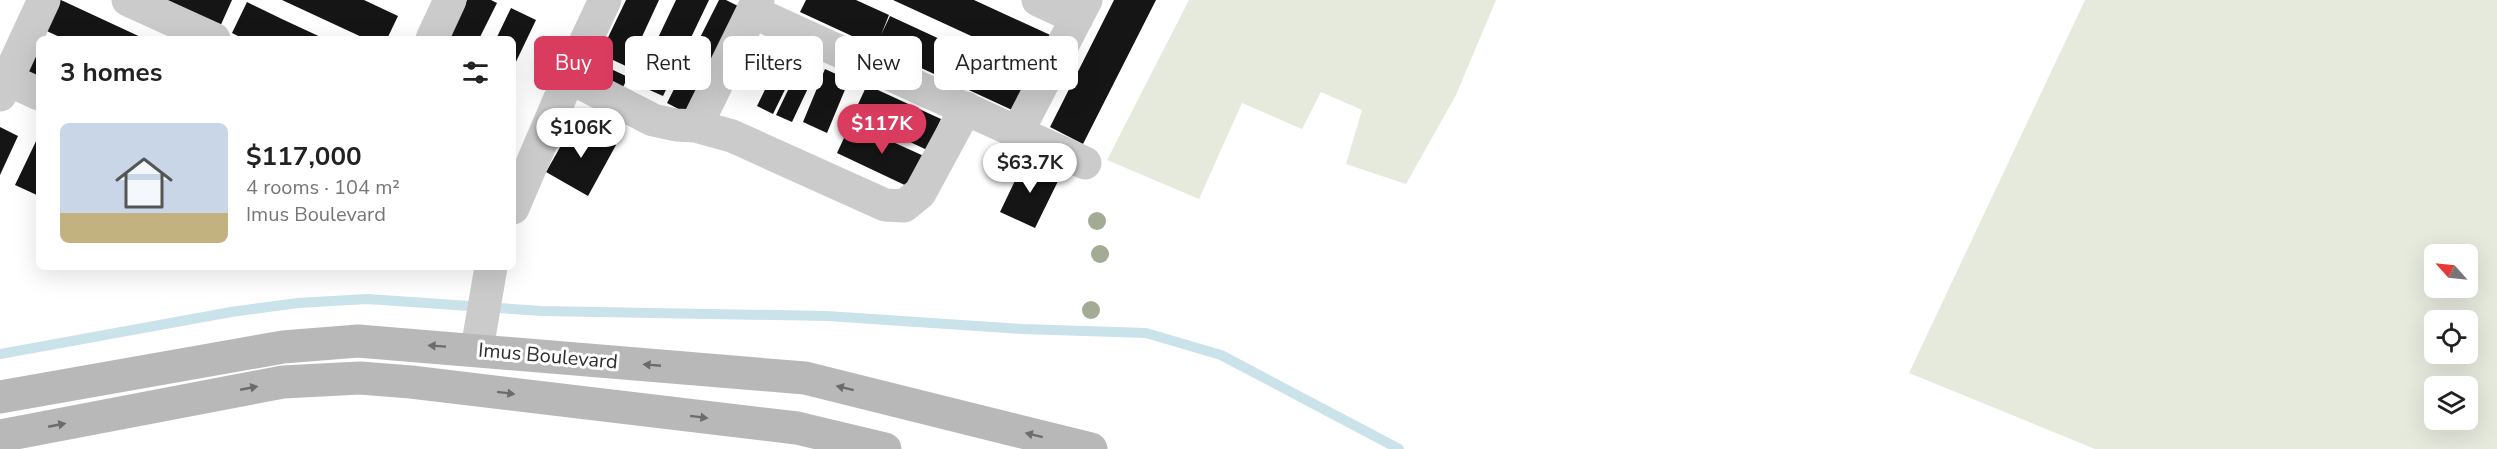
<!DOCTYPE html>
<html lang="en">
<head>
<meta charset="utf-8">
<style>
	:root { --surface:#fff; --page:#f6f6f6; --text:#222; --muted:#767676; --accent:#d93c5f }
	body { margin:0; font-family:"Nunito Sans",sans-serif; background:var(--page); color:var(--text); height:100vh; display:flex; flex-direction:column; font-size:22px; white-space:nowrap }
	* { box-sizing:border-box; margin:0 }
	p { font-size:20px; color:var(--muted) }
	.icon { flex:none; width:33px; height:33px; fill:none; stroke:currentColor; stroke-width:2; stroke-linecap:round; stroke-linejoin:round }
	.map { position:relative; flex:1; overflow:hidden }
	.panel { position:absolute; left:36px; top:36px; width:480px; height:234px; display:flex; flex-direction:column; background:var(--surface); border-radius:9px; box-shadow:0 6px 24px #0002 }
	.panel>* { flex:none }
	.hud { position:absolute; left:534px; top:36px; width:570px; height:54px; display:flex; gap:12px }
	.needle { width:39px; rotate:297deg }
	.fabs { position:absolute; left:2424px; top:244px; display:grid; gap:12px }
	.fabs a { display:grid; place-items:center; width:54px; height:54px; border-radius:9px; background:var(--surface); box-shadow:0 6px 24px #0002; font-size:30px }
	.price { position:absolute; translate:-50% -51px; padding:0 14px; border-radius:21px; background:#fff; color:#222; font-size:20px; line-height:39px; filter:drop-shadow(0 2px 3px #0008) }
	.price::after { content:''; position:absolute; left:50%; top:36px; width:18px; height:14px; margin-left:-9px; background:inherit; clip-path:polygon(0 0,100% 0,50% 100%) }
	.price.on { background:var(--accent); color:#fff }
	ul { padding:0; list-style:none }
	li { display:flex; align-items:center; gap:18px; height:150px; padding:0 24px }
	li span { display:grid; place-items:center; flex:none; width:168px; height:120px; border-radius:9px; color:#555 }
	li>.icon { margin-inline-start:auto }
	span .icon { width:72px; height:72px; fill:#fffc; stroke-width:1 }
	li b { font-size:26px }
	h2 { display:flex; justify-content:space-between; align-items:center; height:72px; padding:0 24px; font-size:26px }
	.chip { padding:0 21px; border-radius:9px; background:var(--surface); box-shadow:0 6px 24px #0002; font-size:21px; line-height:54px }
	.chip.on { background:var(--accent); color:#fff }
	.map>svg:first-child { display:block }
	.green { fill:#e6eadd; fill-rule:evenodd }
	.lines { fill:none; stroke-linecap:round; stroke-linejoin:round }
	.stream { stroke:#cae2e9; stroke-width:10 }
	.building { fill:#151515 }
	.street { stroke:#cbcbcb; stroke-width:33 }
	.secondary { stroke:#b8b8b8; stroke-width:33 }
	.tree { fill:#a3ab95 }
	.oneway { fill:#6c6c6c }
	.labels { text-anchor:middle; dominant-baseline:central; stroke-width:6; stroke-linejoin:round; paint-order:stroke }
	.street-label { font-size:20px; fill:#2e2e2e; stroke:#fff }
</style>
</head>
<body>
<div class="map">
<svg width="2497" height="449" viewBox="0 0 2497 449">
	<rect width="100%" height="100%" fill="#fff"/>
	<path class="green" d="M1189,0h307l-40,95 -50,89 -60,-20 16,-54 -41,-18 -19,37 -60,-26 -43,96 -92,-39z
		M2085,0h412v449h-402l-186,-76zM2434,255h34v33h-34zM2434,321h34v33h-34zM2434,387h34v33h-34z"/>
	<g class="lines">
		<path class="stream" d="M0,354l231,-42 67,-9 69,-4 175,12 285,5 196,13 123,4 75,22 178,94"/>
	</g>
	<path class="building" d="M51,0h10l84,39h-81l-26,-12z
		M158,0h74l-13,29z
		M282,0h82l34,16 -11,23h-21z
		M467,0h24l6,3 -18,36h-31z
		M626,0h33l-31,67 -28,-13z
		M676,0h33l-46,96 -27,-12z
		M719,0h7l20,10 -54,106 -25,-13z
		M806,0h50l33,15 -8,20 9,-19 149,69 -14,31 -225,-104z
		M893,0h81l85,39 -14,31z
		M1114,0h42l-73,144 -33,-17z
		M247,2l37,18 41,19h-81l-12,-6z
		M511,8l25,12 -23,48v-29h-17z
		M39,40v38l-19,-9z
		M784,51l16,8 -27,55 -16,-8z
		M588,55l17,9 -9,19 -18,-9z
		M803,59l15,8 -26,55 -16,-7z
		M611,69l17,8 -9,18 -17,-9z
		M825,69l24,11 -22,53 -24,-11z
		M867,85l74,34 -14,31 -74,-35z
		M575,121l41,24 -28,51 -42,-24z
		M851,123l75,34 -15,31 -74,-35z
		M0,127l18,9 -18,39z
		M39,135v61l-24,-11z
		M1025,160l35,17 -25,51 -35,-16z"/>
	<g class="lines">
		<path class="street" d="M128,0l86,39
			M1038,0l39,18
			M753,12l332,151
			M432,39l18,-39
			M0,76l39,18
			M569,77l84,43 23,5 20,1 62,-126
			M0,95l44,-95
			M696,126l36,10 153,69 19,1 16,-13 46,-85
			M1018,131l68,-131
			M513,208l56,-131 36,-77
			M477,349l14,-82"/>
		<path class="secondary" d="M0,397l283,-50 75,-6 447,37 286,71
			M0,436l283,-54 77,-4 51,4 386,46 88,21"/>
	</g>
	<g class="tree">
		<circle cx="1097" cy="221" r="9"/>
		<circle cx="1100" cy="254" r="9"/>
		<circle cx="1091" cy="310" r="9"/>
	</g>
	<defs><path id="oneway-solid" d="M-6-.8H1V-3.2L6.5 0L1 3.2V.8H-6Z" transform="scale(1.5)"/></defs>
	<g class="oneway">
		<use href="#oneway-solid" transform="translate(437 346) rotate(-176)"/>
		<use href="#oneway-solid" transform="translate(652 365) rotate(-175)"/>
		<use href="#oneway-solid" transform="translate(249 388) rotate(-11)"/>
		<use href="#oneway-solid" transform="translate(845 388) rotate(-166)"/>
		<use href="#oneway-solid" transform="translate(506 393) rotate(7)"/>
		<use href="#oneway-solid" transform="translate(699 417) rotate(7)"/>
		<use href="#oneway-solid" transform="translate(57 425) rotate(-11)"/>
		<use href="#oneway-solid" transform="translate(1034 435) rotate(-166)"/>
	</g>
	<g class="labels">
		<g class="street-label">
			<text transform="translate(548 356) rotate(5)">Imus Boulevard</text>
		</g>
	</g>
</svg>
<div class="fabs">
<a><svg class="needle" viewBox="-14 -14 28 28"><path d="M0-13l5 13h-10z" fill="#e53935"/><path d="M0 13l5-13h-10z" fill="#767676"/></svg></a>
<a><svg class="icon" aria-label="locate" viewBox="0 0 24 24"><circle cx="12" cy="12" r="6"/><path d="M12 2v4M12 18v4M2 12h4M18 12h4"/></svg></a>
<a><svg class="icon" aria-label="layers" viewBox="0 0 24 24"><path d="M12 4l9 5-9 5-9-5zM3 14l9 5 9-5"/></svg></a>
</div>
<b class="price on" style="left:882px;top:155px">$117K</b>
<b class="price" style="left:581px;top:159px">$106K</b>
<b class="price" style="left:1030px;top:194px">$63.7K</b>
<div class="hud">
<a class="chip on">Buy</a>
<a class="chip">Rent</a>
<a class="chip">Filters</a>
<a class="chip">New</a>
<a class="chip">Apartment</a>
</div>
<section class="panel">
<h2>3 homes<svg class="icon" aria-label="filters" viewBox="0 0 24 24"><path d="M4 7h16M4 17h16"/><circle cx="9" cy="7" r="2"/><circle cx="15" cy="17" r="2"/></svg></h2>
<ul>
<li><span style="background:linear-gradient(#c9d6e8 75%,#c2b280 0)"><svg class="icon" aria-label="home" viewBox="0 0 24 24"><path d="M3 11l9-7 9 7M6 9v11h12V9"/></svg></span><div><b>$117,000</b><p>4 rooms · 104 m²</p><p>Imus Boulevard</p></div></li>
</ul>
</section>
</div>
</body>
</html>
